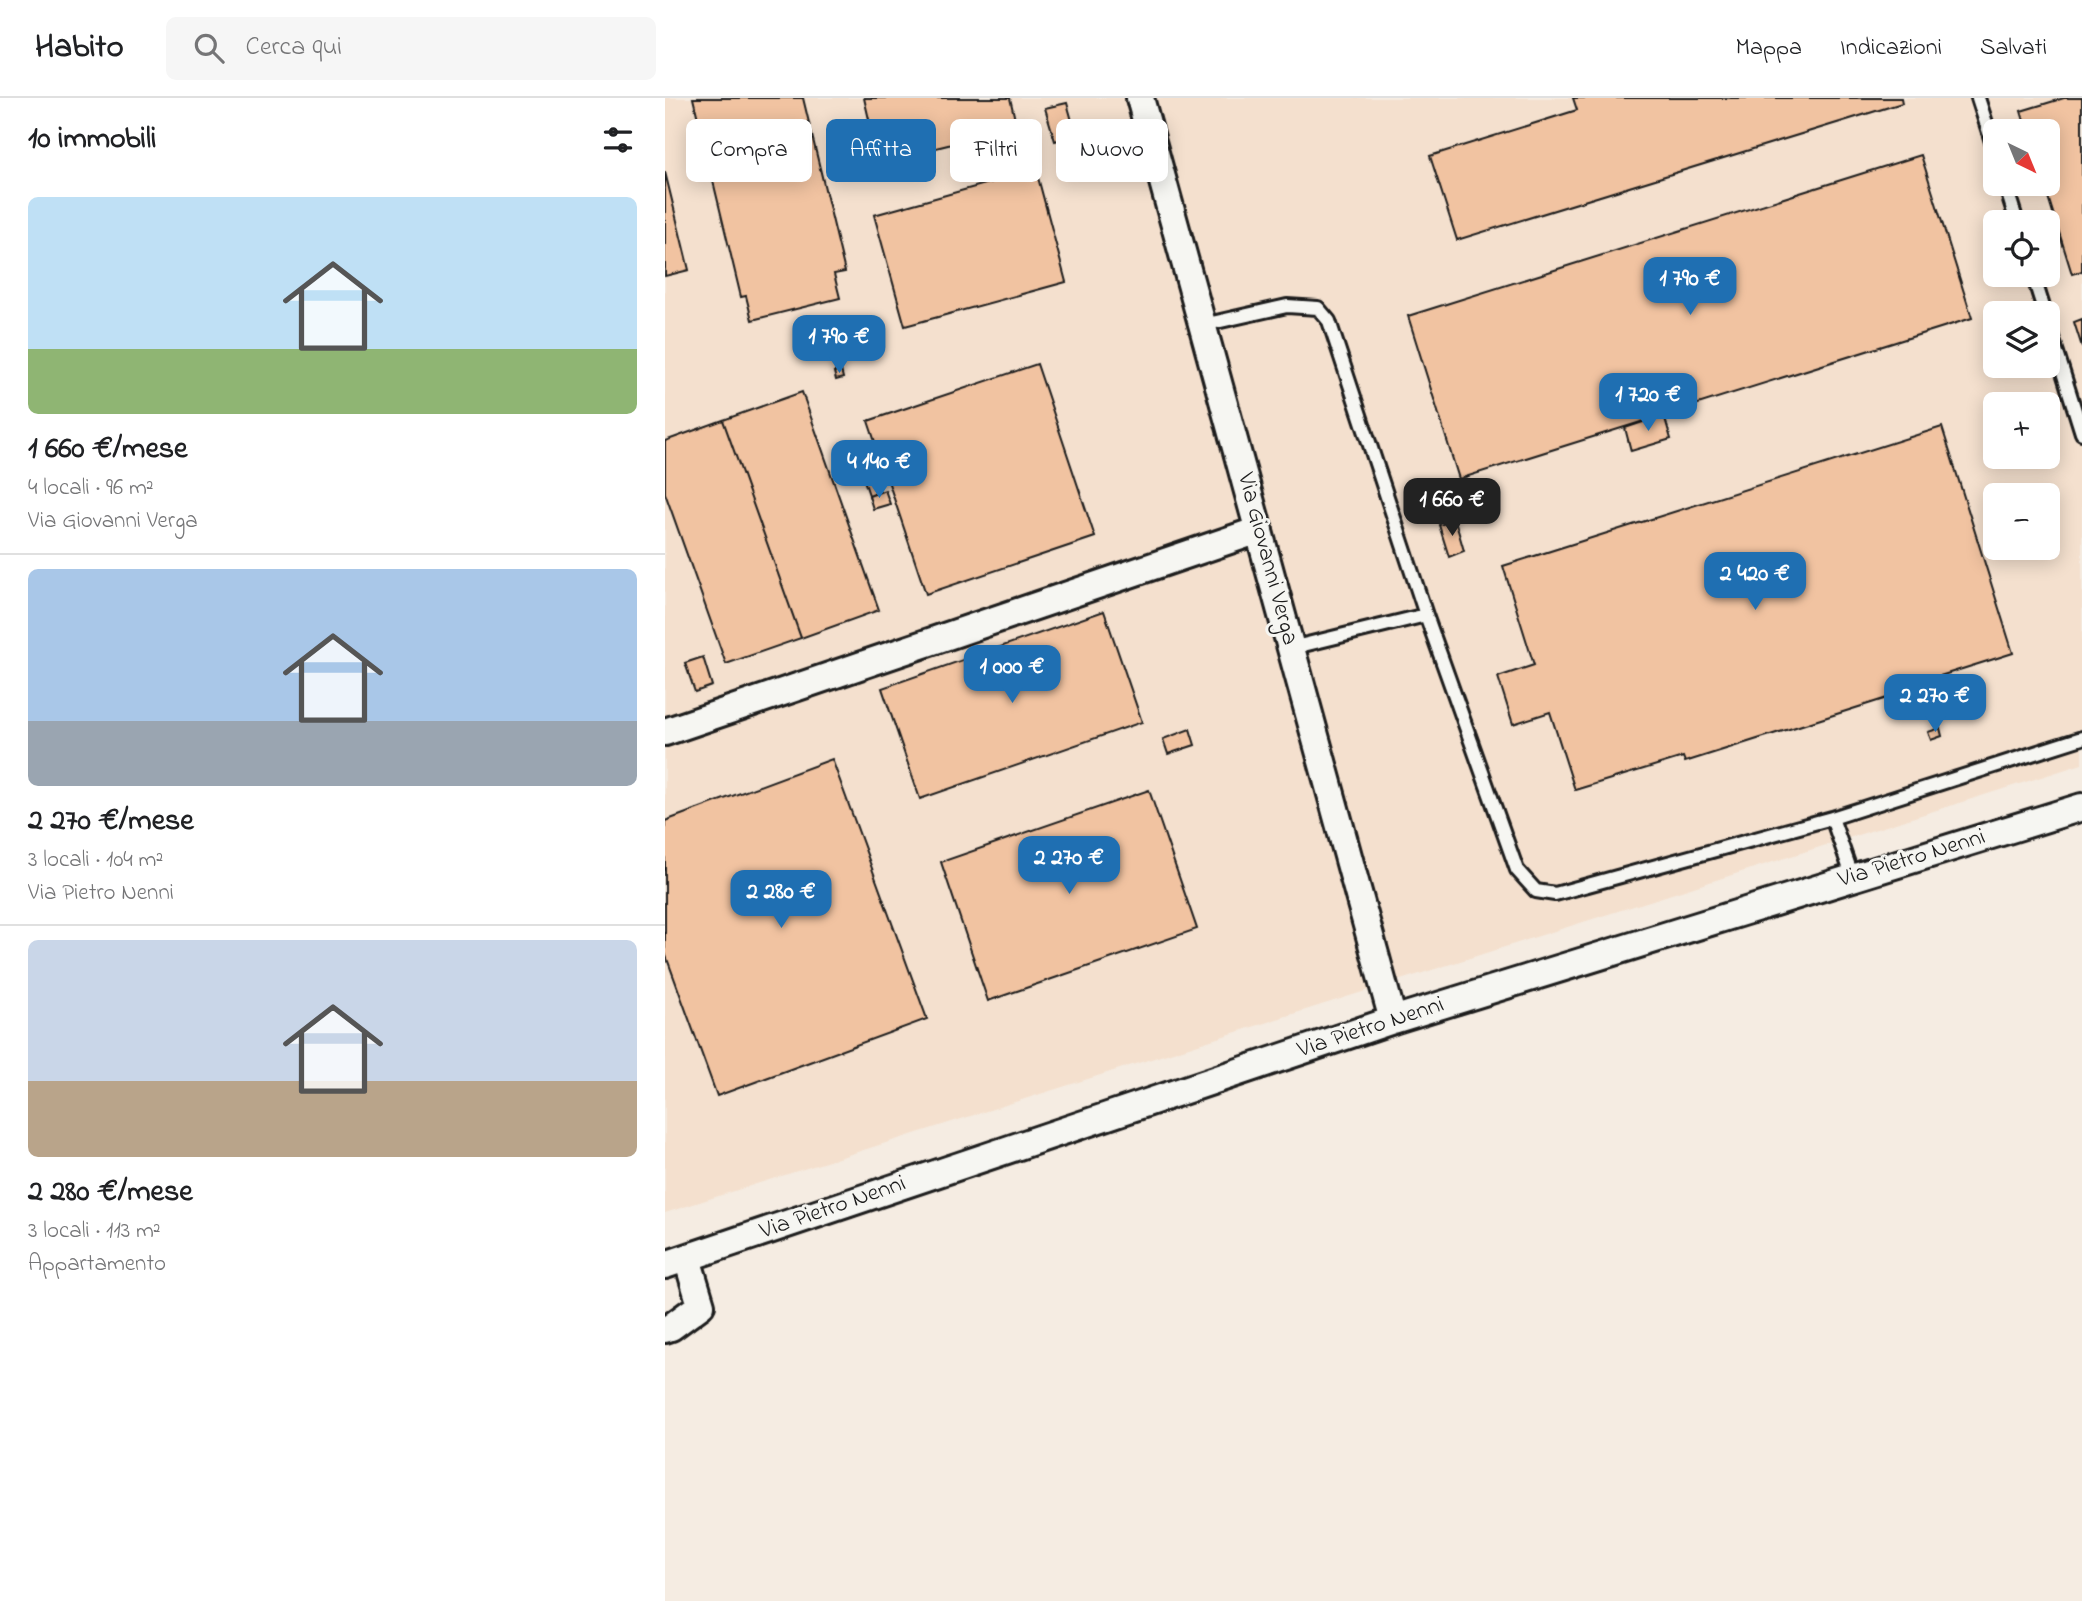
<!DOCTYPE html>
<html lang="it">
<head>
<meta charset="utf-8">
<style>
	:root { --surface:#fff; --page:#f6f6f6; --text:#202124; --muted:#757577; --line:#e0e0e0; --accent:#1f6fb2 }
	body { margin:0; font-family:"Indie Flower",sans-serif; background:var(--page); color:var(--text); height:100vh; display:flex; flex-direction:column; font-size:26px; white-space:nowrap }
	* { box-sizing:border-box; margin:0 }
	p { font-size:23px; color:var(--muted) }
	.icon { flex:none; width:38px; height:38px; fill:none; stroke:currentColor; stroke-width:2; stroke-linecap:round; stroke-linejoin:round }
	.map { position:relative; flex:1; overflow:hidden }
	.drawer { display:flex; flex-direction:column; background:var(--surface); width:665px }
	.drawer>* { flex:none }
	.banner { position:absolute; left:21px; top:21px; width:665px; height:63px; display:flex; gap:14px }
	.needle { width:46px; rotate:137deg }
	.tools { position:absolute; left:1318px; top:21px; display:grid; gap:14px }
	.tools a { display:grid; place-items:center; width:77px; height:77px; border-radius:10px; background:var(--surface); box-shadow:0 4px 18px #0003; font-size:35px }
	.price { position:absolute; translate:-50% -60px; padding:0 16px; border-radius:14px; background:var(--accent); color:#fff; font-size:23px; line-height:46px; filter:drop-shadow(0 2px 4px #0008) }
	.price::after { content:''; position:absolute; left:50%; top:42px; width:21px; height:16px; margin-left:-10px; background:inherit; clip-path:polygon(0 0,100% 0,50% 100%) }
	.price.selected { background:#222; color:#fff }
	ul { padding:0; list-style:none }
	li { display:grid; align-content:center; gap:14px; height:371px; padding:0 28px }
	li+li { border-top:2px solid var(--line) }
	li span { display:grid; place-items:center; height:217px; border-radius:10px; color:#555 }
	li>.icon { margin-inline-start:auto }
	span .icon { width:126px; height:126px; fill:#fffc; stroke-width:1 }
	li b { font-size:30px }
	h2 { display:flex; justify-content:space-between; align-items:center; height:84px; padding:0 28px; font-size:30px }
	.tag { padding:0 24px; border-radius:10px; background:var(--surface); box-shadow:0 4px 18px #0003; font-size:24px; line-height:63px }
	.tag.selected { background:var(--accent); color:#fff }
	header { display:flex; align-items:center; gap:42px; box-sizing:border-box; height:98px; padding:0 35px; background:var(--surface); border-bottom:2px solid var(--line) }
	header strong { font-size:33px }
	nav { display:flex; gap:38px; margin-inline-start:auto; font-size:24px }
	.search { width:490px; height:63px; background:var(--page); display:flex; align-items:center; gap:18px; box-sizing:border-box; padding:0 24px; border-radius:10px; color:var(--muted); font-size:26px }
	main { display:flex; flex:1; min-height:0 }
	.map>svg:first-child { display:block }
	.built { fill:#f4e0ce; fill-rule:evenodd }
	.building { fill:#f1c3a1; stroke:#1c1c1c; stroke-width:2 }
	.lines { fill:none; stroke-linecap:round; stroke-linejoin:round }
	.service-casing { stroke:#1c1c1c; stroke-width:18 }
	.minor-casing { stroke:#1c1c1c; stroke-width:32 }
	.service { stroke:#f6f6f2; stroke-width:12 }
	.minor { stroke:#f6f6f2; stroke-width:26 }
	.labels { text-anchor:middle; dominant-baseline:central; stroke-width:6; stroke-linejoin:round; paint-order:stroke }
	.street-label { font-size:24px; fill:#1c1c1c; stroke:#f6f6f2 }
</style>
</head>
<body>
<header>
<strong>Habito</strong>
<div class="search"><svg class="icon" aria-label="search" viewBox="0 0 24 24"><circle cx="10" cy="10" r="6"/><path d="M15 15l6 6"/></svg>Cerca qui</div>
<nav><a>Mappa</a><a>Indicazioni</a><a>Salvati</a></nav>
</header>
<main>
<section class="drawer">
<h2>10 immobili<svg class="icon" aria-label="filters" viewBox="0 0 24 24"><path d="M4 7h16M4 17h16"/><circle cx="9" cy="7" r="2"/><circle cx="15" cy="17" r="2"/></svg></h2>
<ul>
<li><span style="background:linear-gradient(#bfe0f5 70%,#8fb573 0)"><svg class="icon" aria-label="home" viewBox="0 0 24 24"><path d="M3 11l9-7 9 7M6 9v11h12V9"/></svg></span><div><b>1 660 €/mese</b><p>4 locali · 96 m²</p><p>Via Giovanni Verga</p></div></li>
<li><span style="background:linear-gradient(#a9c7e8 70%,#9aa5b1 0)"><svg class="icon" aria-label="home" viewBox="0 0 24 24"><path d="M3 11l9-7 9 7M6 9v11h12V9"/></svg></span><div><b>2 270 €/mese</b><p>3 locali · 104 m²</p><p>Via Pietro Nenni</p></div></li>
<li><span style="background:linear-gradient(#c9d6e8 65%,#b9a48a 0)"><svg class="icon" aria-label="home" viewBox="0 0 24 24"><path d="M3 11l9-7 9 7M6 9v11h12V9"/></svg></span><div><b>2 280 €/mese</b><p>3 locali · 113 m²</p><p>Appartamento</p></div></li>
</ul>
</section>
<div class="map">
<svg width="1417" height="1503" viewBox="0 0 1417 1503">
	<rect width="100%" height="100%" fill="#f5ece2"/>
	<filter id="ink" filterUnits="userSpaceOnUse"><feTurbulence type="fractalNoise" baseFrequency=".0143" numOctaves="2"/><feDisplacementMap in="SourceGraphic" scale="14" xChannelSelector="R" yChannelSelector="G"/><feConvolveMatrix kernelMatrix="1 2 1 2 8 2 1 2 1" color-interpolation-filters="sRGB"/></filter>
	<g filter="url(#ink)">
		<path class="built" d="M0,0h1417v666l-1417,449zM1330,33h52v53h-52zM1330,124h52v53h-52zM1330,215h52v53h-52zM1330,306h52v53h-52zM1330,397h52v53h-52z"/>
		<path class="building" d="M28,0h110l42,174 -11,2 6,24 -88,22 -6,-24 -5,1z
			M199,0h146l7,30 -138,34z
			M908,0h328l1,5 -445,137 -27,-84 147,-46z
			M1399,0h18v173l-10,3 -28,-90h3v-53h-20l-6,-20z
			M402,5l9,32 -21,6 -10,-33z
			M1256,57l51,163 -513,161 -51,-163z
			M371,72l30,112 -161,44 -31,-111z
			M0,74l24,98 -24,6z
			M1417,221v28l-8,-25z
			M372,266l58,173 -169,57 -58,-173z
			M176,272l2,8 -7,2 -2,-8z
			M137,294l77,218 -78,28 -78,-218z
			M999,317l7,24 -40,12 -6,-23z
			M58,322l78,218 -75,26 -61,-171v-52z
			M1277,329l71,226 -108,34 1,5 -221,70 -2,-5 -108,33 -25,-78 -37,12 -15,-47 36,-12 -31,-99z
			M203,360l11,33 -10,4 -11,-33z
			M220,392l5,14 -17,5 -4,-13z
			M790,422l9,31 -15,6 -10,-32z
			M439,513l38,111 -222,77 -38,-111z
			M38,559l9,29 -17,6 -10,-29z
			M1275,630l2,8 -11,4 -3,-8z
			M525,631l5,16 -27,9 -5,-15z
			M167,661l95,260 -210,77 -52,-143v-132z
			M484,692l48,139 -209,72 -47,-139z"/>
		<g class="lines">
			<g class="service-casing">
				<path id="service" d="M1313,0l17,53
					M1340,86l12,38
					M1368,177l12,38
					M1382,223l35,112
					M538,227l84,-19 31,2 11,13 97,294
					M626,550l135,-33 91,255 19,21 19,3 277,-76
					M1188,780l-21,-60 250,-80"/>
			</g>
			<g class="minor-casing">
				<path id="minor" d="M475,0l253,922
					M0,634l594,-202
					M0,1167l728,-245 689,-213
					M0,1231l6,-2 30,-22 -14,-47"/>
			</g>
			<use href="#service" class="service"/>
			<use href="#minor" class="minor"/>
		</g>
	</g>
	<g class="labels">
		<g class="street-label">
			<text transform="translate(602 461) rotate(75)">Via Giovanni Verga</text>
			<text transform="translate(1247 761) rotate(-17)">Via Pietro Nenni</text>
			<text transform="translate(706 930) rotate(-18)">Via Pietro Nenni</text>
			<text transform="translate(168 1110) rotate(-19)">Via Pietro Nenni</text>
		</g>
	</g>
</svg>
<div class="tools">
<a><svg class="needle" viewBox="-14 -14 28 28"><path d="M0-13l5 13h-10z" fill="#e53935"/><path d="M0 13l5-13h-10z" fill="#757577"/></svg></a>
<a><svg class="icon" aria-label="locate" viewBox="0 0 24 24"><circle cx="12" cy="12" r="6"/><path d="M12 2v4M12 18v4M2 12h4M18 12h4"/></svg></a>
<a><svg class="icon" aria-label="layers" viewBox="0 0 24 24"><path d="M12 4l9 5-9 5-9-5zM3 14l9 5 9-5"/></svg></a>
<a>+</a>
<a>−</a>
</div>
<b class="price" style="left:1025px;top:219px">1 790 €</b>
<b class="price" style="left:174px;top:277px">1 790 €</b>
<b class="price" style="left:983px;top:335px">1 720 €</b>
<b class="price" style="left:214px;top:402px">4 140 €</b>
<b class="price selected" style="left:787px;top:440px">1 660 €</b>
<b class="price" style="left:1090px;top:514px">2 420 €</b>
<b class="price" style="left:347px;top:607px">1 000 €</b>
<b class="price" style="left:1270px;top:636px">2 270 €</b>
<b class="price" style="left:404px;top:798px">2 270 €</b>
<b class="price" style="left:116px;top:832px">2 280 €</b>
<div class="banner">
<a class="tag">Compra</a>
<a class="tag selected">Affitta</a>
<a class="tag">Filtri</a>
<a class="tag">Nuovo</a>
</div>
</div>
</main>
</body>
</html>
